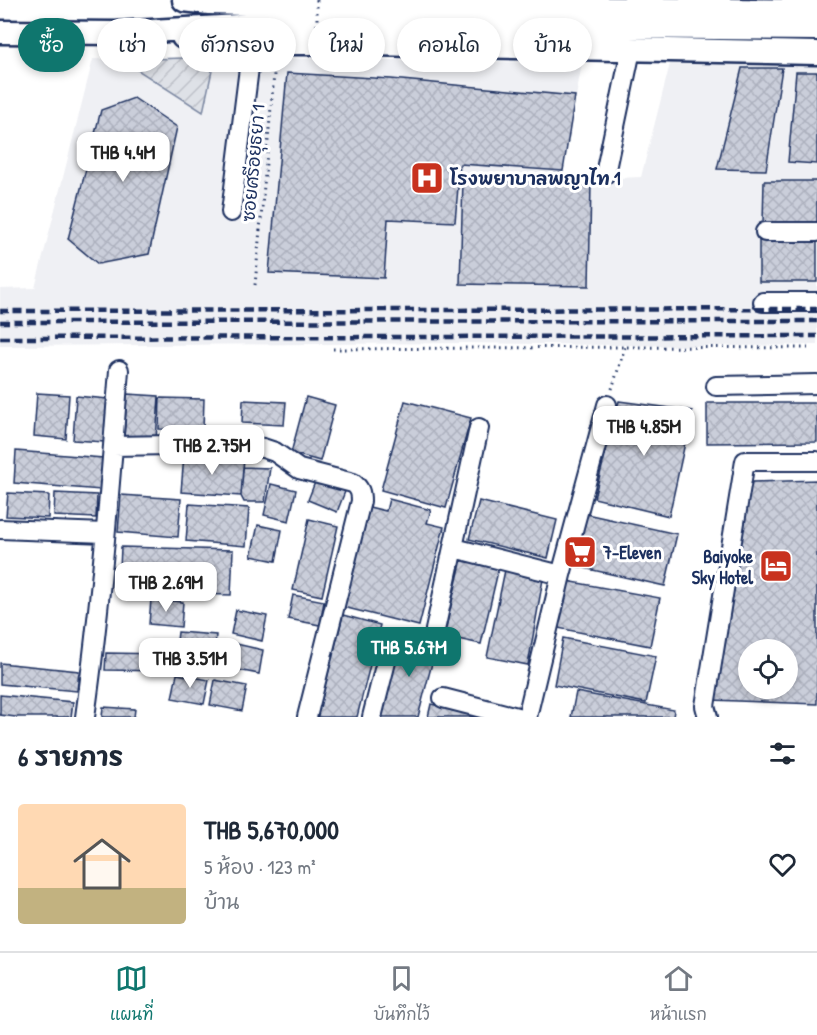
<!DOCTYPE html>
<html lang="th">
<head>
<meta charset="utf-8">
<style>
	:root { --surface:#fff; --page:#f6f6f7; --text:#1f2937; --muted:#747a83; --line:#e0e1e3; --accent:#0f766e }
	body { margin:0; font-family:"Patrick Hand","Playpen Sans Thai",sans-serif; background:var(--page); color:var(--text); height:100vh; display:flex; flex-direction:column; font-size:22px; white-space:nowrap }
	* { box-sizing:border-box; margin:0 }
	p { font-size:20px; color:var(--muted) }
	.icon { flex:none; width:33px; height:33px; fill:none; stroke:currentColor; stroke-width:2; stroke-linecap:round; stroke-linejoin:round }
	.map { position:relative; height:717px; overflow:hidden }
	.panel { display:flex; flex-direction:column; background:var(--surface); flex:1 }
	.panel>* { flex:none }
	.hud { position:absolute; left:18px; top:18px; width:782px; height:54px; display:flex; gap:12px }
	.fabs { position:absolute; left:738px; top:639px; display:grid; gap:12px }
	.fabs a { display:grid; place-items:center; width:60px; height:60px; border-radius:50%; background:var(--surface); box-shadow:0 3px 9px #0003; font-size:30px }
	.price { position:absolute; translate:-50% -51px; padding:0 14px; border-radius:12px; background:#fff; color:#222; font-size:20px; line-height:39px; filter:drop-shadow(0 2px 3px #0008) }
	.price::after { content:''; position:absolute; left:50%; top:36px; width:18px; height:14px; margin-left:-9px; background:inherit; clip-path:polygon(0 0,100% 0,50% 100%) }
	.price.active { background:var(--accent); color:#fff }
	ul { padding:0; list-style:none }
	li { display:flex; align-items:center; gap:18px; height:150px; padding:0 18px }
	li+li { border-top:2px solid var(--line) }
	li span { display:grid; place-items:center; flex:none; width:168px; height:120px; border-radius:6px; color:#555 }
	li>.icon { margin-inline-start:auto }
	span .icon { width:72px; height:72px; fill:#fffc; stroke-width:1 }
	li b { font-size:26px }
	h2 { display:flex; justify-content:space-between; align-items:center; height:72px; padding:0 18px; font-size:26px }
	.chip { padding:0 21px; border-radius:27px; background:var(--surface); box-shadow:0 3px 9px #0003; font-size:21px; line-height:54px }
	.chip.active { background:var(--accent); color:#fff }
	.tab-bar { display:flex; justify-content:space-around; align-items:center; height:84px; border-top:2px solid var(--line); background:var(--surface); font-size:16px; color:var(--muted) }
	.tab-bar a { display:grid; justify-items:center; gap:3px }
	.tab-bar .active { color:var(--accent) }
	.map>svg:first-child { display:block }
	.built { fill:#eff0f4 }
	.garden { fill:url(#garden-furrows); stroke:#7c88a2; stroke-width:1.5 }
	.building { fill:url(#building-cross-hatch); stroke:#1b2f5e; stroke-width:1.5; fill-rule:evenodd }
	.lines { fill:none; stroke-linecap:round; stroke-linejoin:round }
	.minor-casing { stroke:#1b2f5e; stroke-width:22 }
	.major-casing { stroke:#1b2f5e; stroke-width:27 }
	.path { stroke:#1b2f5e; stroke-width:3; stroke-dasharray:1.5 4.5; stroke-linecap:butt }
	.minor { stroke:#fff; stroke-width:18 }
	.major { stroke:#fff; stroke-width:22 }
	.rail { stroke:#1b2f5e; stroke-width:4.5; stroke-dasharray:9 4.5; stroke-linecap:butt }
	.path-bridge { stroke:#1b2f5e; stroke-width:3; stroke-dasharray:1.5 4.5; stroke-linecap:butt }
	.labels { text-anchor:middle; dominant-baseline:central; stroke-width:6; stroke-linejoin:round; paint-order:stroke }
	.street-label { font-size:18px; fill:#1b2f5e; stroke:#fff }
	.poi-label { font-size:18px; font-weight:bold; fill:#1b2f5e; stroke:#fff; text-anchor:start }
</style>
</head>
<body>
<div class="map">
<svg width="817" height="717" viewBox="0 0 817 717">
	<defs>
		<pattern id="garden-furrows" width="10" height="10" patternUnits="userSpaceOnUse" patternTransform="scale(1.5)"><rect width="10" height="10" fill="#dee1e7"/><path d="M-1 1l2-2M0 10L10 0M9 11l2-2" fill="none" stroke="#bec1c9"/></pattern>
		<pattern id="building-cross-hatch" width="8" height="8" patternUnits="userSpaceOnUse" patternTransform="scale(1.5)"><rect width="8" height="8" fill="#caceda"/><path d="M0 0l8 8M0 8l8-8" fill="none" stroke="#adb1be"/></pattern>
	</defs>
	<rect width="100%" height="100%" fill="#fff"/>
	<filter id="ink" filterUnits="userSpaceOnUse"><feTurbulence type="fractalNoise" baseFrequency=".0167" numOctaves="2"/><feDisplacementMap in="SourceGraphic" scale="12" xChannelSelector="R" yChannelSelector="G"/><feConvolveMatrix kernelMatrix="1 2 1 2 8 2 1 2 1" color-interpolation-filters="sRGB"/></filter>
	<g filter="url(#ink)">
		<path class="built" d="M282,58l300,5 -20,113 32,3 47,-2 30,-117 146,3v282l-122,1 -229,-3 -466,3v-57l35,-1 58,-229z"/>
		<path class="garden" d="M215,57l-12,55 -81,-52z"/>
		<path class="building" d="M742,68h40l-16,102 -49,-1z
			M796,72h21v92l-29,-2z
			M287,73l104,6 184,17 -12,75 -103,-7 -5,58 -67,-3 -4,59 -115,-5z
			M134,98l43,29 -28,127 -51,10 -30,-25 33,-129z
			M463,181l128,2 -2,103 -129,-2z
			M764,181h53v43l-54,-1z
			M759,240h58v42h-58z
			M37,393l32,2 -3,44 -32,-3z
			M127,394l32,2 -3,44 -32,-3z
			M76,396l32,3 -3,43 -32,-2z
			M306,397l29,8 -15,56 -29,-8z
			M160,398l44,1 -1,31 -44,-1z
			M243,400l43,2 -2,23 -42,-2z
			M405,401l66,17 -25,90 -65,-18z
			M619,401l73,10 -23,105 -75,-18z
			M707,403h110v39l-110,1z
			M16,451l87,7 -2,32 -87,-7z
			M184,455l60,4 -3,37 -60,-4z
			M243,467l27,1 -5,34h-21l-3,-6z
			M317,477l29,12 -9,23 -29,-12z
			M817,480v224l-105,-4 39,-218zM748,650h40v38h-40z
			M271,484l25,6 -7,31 -25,-6z
			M8,493l41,2 -1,23 -42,-2z
			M55,493l42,2 -1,23 -42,-2z
			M121,495l60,4 -3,38 -60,-5z
			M389,499l42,11 -4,13 17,4 -25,99 -76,-19 26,-100 17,4z
			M479,501l78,19 -9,38 -79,-19z
			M189,504l60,4 -3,38 -60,-5z
			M582,513l95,21 -12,52 -95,-21z
			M309,519l29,7 -16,70 -29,-6z
			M258,525l24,5 -6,31 -25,-5z
			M121,547l112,3 -2,45 -112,-3z
			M462,559l37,8 -18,77 -37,-8z
			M505,570l38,9 -15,86 -41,-8z
			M567,581l93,17 -10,48 -92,-18z
			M293,595l31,6 -4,24 -32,-6z
			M151,599l32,3 -2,25 -32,-3z
			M236,610l31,6 -5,25 -31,-7z
			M343,615l37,10 -23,92h-40z
			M178,632l38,3 -3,36 -39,-3z
			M402,633l35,11 -19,73h-37z
			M563,638l93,18 -10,47 -92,-18z
			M232,643l31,7 -4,24 -32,-6z
			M106,653l59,1v17l-60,-1z
			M0,663l79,8 -2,20 -77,-7z
			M177,674l32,6 -5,24 -32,-6z
			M215,680l32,6 -5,25 -32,-6z
			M576,692l98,18 -1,7h-102z
			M0,695l73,7 -2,15h-55l-16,-2z
			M431,704l57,13h-60z
			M103,707l32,2 -1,8h-32z"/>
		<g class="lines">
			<g class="minor-casing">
				<path id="minor" d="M605,174l26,-124
					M231,212l21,-168
					M765,232h52
					M763,302h54
					M716,386l101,-2
					M113,446l117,-2 33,4 12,4 24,17 54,14c7,5 8,10 8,18l-54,216
					M0,529l105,4
					M454,548l107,27
					M435,630l44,-202
					M443,698l74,19
					M85,717c16,-115 25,-231 34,-347
					M372,717l19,-75
					M527,717l34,-142 46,-170
					M708,717l-3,-11 40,-245h72"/>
			</g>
			<g class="major-casing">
				<path id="major" d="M184,0l25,3 73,2 535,6
					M0,32l116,1 123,-7 149,-1 429,4
					M183,37l27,6h109l498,10"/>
			</g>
			<path class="path" d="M255,285l20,-222
				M333,349l292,-2 183,1
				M612,389l13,-42"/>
			<use href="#minor" class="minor"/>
			<use href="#major" class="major"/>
			<path class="rail" d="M0,311l817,-2
				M0,322l817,-1
				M0,338l817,-2"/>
			<path class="path-bridge" d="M317,0v52"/>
		</g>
	</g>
	<defs>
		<g id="hospital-square" transform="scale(1.725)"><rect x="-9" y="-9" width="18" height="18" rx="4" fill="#c8321e" stroke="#fff"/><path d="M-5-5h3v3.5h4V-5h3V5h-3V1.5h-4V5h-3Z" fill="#fff"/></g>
		<g id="supermarket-square" transform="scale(1.725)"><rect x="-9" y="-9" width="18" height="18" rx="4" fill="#c8321e" stroke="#fff"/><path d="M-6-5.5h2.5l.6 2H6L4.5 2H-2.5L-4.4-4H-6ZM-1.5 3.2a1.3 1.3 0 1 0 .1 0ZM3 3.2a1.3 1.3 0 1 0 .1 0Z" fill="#fff"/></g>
		<g id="hotel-square" transform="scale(1.725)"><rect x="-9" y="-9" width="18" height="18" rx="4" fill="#c8321e" stroke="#fff"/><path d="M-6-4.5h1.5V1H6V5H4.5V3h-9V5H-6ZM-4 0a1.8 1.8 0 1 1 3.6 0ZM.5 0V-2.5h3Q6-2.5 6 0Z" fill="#fff"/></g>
	</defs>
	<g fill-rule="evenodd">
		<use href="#hospital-square" x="427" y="178"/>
		<use href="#supermarket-square" x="580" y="552"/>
		<use href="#hotel-square" x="776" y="566"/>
	</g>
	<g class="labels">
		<g class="street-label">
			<text transform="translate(253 163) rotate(-85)">ซอยศรีอยุธยา 1</text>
		</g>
		<g class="poi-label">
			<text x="450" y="178">โรงพยาบาลพญาไท 1</text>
			<text x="603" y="552">7-Eleven</text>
			<text x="753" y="556" text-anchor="end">Baiyoke<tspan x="753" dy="21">Sky Hotel</tspan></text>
		</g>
	</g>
</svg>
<div class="fabs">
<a><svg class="icon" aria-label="locate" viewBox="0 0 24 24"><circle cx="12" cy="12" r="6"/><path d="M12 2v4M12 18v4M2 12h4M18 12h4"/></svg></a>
</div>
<b class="price" style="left:123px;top:183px">THB 4.4M</b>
<b class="price" style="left:644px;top:457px">THB 4.85M</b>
<b class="price" style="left:212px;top:476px">THB 2.75M</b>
<b class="price" style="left:166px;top:613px">THB 2.69M</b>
<b class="price active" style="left:409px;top:678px">THB 5.67M</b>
<b class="price" style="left:190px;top:689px">THB 3.51M</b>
<div class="hud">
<a class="chip active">ซื้อ</a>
<a class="chip">เช่า</a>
<a class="chip">ตัวกรอง</a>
<a class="chip">ใหม่</a>
<a class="chip">คอนโด</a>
<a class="chip">บ้าน</a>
</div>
</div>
<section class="panel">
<h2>6 รายการ<svg class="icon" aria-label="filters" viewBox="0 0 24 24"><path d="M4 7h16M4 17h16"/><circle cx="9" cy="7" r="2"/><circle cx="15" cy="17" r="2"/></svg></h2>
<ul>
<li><span style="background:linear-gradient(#ffd9b3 70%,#c2b280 0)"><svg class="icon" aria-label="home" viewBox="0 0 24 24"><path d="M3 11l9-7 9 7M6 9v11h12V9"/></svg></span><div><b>THB 5,670,000</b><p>5 ห้อง · 123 m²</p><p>บ้าน</p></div><svg class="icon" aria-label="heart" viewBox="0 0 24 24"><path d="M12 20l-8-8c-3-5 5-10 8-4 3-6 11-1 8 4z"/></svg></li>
</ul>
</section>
<nav class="tab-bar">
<a class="active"><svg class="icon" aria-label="map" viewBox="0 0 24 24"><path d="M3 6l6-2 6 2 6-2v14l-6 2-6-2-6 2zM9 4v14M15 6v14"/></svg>แผนที่</a>
<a><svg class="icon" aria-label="saved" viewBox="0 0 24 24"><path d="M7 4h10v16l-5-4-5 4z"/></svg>บันทึกไว้</a>
<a><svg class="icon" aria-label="home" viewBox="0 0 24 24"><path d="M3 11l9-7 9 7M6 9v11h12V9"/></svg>หน้าแรก</a>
</nav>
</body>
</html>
